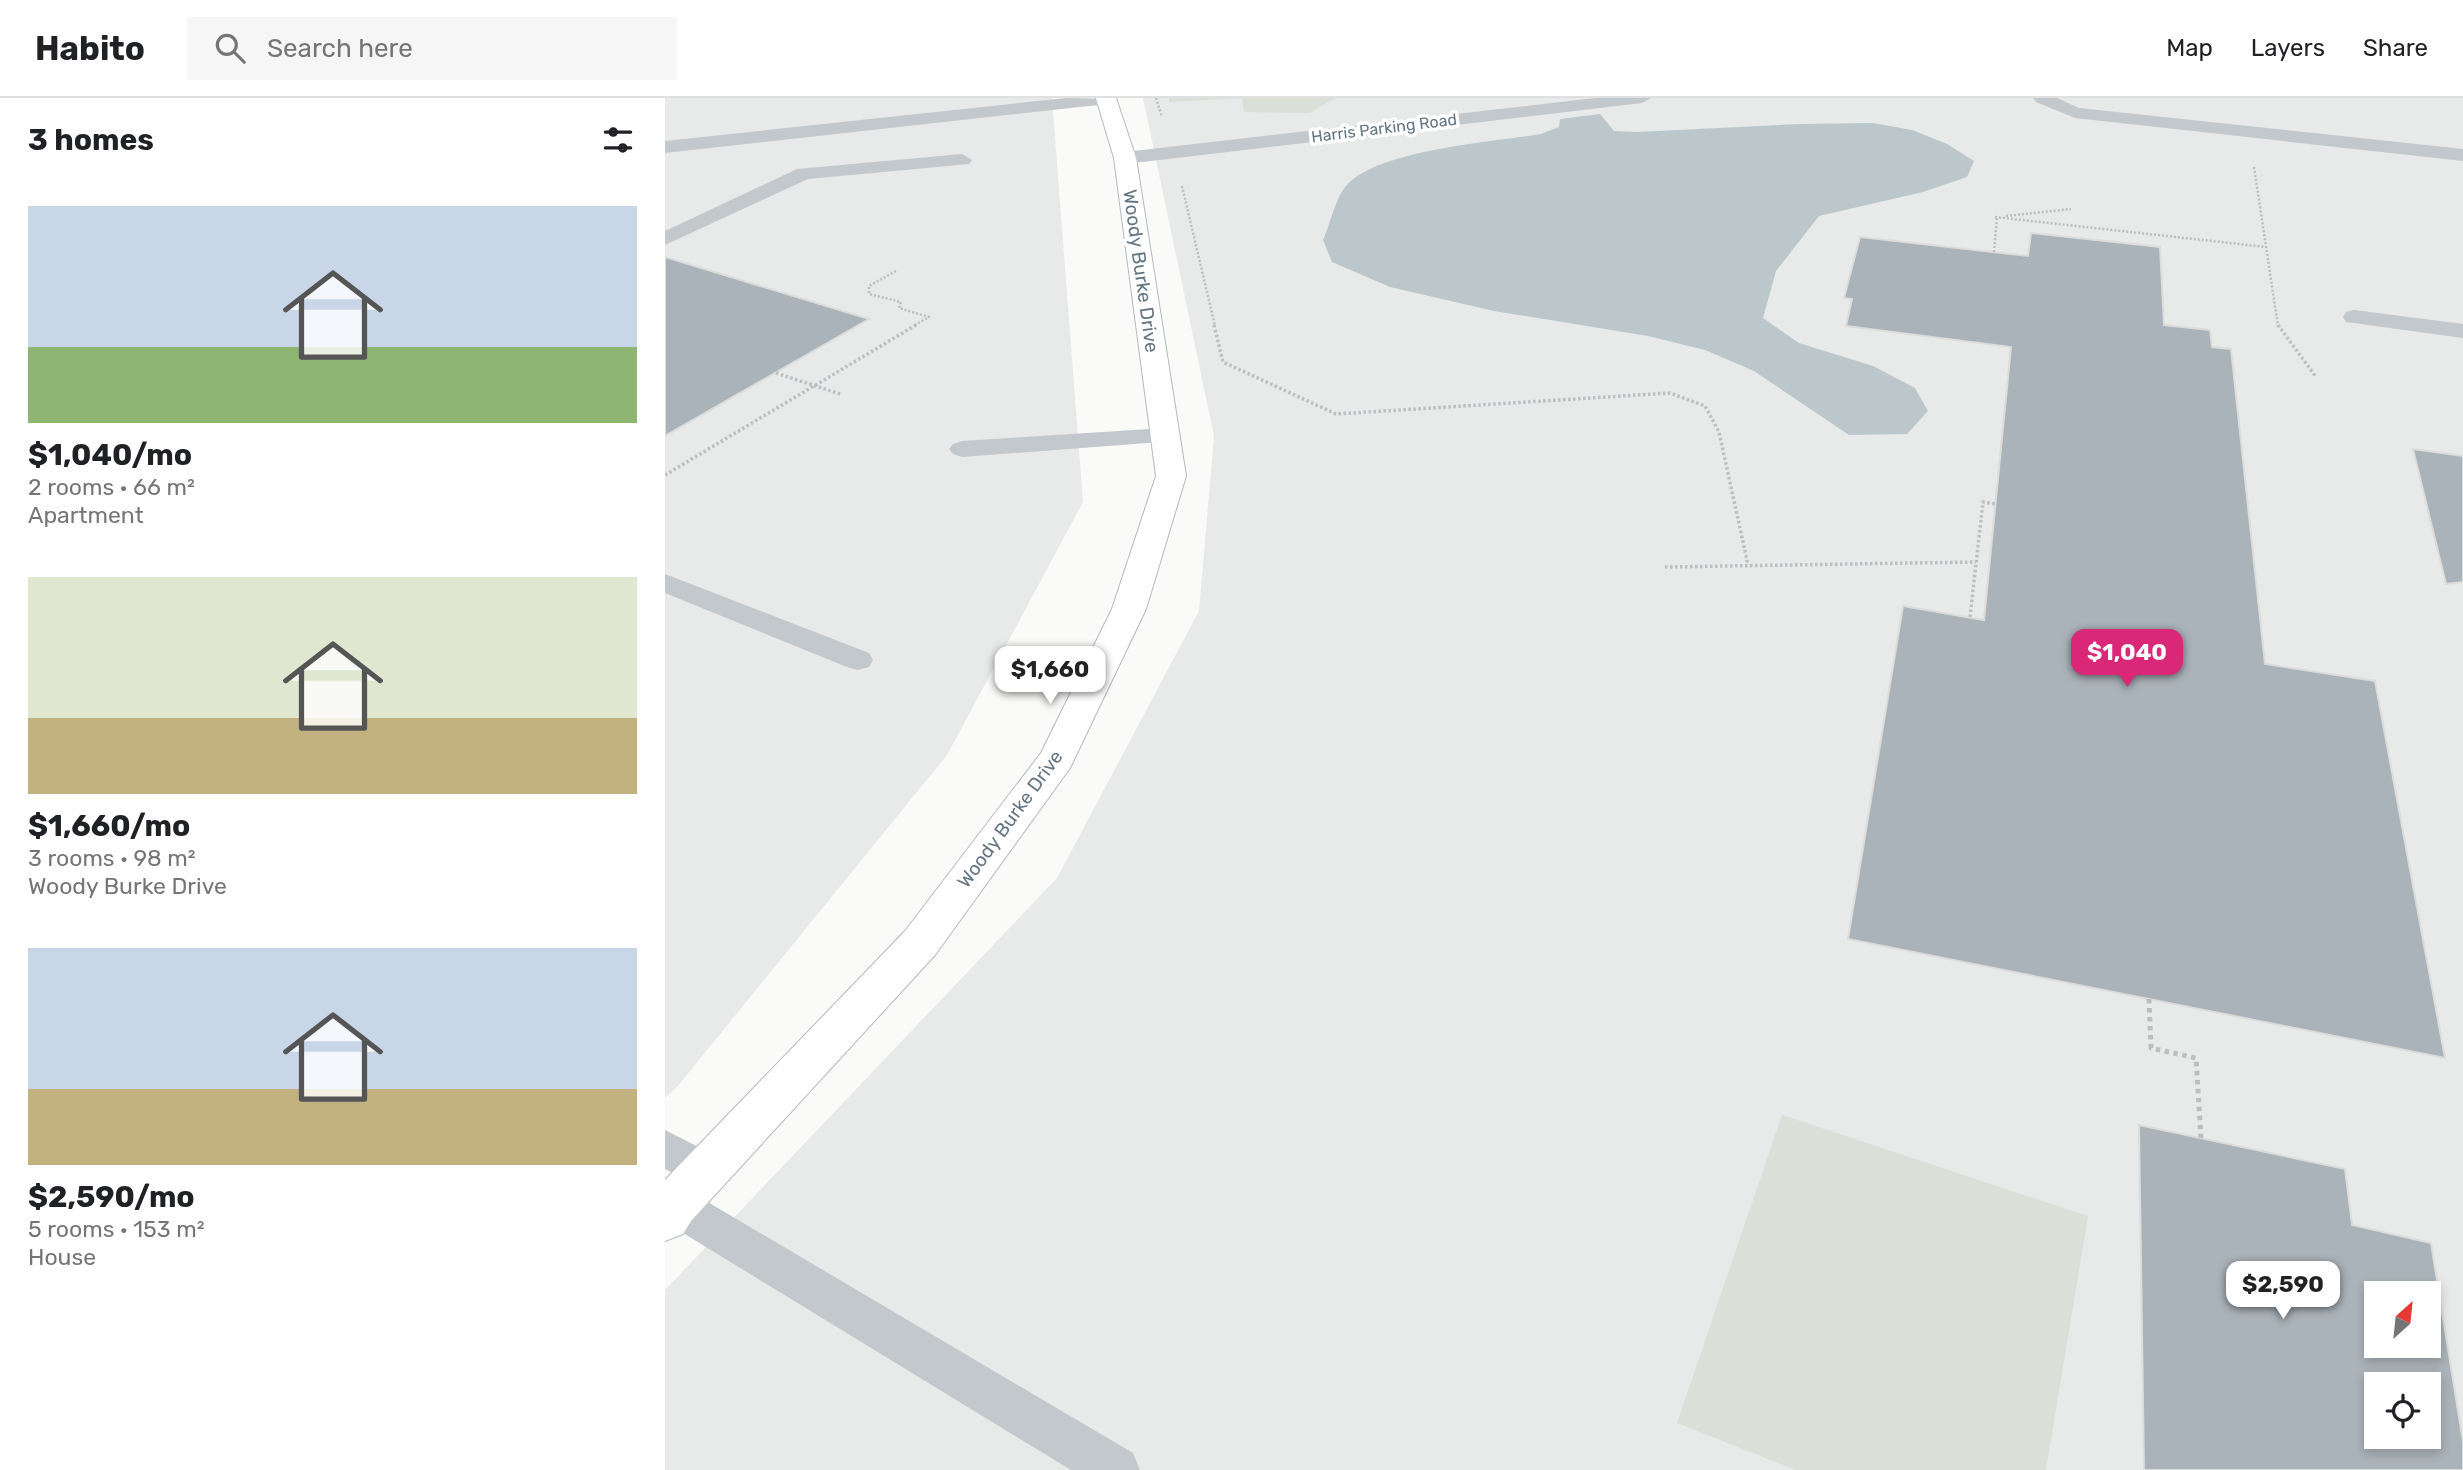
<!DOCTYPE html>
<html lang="en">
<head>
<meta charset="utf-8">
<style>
	:root { --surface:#fff; --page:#f6f6f6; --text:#202124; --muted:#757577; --line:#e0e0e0; --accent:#db2777 }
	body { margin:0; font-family:Rubik,sans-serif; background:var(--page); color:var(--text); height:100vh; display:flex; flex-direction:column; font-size:26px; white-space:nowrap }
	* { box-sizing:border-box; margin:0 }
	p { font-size:23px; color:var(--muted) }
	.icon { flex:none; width:38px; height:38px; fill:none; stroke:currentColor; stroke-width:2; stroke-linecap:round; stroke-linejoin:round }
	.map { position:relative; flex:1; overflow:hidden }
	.side { display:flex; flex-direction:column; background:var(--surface); width:665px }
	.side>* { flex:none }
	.needle { width:46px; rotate:27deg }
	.tools { position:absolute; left:1699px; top:1183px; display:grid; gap:14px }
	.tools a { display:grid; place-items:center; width:77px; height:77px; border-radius:0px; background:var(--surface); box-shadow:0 4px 10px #0003; font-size:35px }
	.price { position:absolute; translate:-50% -60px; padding:0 16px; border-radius:14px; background:#fff; color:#222; font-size:23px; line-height:46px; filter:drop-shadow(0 2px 4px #0008) }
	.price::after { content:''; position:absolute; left:50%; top:42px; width:21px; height:16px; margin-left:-10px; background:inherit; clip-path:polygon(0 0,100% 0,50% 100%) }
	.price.current { background:var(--accent); color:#fff }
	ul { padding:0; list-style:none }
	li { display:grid; align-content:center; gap:14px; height:371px; padding:0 28px }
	li span { display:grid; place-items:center; height:217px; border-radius:0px; color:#555 }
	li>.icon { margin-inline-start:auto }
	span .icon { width:126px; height:126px; fill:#fffc; stroke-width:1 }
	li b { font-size:30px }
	h2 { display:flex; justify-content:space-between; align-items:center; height:84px; padding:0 28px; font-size:30px }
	header { display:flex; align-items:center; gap:42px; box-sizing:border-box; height:98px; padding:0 35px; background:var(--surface); border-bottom:2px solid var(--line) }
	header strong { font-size:33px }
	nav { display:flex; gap:38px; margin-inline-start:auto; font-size:24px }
	.search { width:490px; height:63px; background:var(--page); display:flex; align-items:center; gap:18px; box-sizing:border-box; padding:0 24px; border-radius:0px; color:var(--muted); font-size:26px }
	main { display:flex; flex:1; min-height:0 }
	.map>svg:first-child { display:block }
	.built { fill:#e8e9e9; fill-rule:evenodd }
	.green { fill:#dadfd7 }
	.water { fill:#bbc7cb }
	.building { fill:#aab3b9; stroke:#dcdcda; stroke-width:2; fill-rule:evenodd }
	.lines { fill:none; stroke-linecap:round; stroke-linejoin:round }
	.secondary-casing { stroke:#b3babf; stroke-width:2 }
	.path-far2 { stroke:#bbbfc2; stroke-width:2.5; stroke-dasharray:2 2; stroke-linecap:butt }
	.path-far1 { stroke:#bbbfc2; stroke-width:3.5; stroke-dasharray:2.5 2.5; stroke-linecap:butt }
	.path { stroke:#bbbfc2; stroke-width:5; stroke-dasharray:4.5 4.5; stroke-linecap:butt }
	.lane { fill:#c3c8cc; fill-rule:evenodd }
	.secondary { fill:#fff; fill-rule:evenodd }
	.labels { text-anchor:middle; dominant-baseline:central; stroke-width:7; stroke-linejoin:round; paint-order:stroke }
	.far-street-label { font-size:16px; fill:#657683; stroke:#fff }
	.street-label { font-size:19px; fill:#657683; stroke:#fff }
</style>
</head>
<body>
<header>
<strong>Habito</strong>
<div class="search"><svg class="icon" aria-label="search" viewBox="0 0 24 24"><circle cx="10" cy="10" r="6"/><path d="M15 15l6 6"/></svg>Search here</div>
<nav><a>Map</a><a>Layers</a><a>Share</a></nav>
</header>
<main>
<section class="side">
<h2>3 homes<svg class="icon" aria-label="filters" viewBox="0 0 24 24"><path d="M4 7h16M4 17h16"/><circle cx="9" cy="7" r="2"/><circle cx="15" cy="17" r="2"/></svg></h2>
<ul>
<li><span style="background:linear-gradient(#c9d6e8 65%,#8fb573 0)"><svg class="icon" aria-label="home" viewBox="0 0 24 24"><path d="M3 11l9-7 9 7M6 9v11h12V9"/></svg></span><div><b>$1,040/mo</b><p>2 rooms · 66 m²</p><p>Apartment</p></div></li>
<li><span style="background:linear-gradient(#dfe7d0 65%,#c2b280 0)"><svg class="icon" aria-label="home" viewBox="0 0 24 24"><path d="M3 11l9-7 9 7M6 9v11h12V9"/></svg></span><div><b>$1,660/mo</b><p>3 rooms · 98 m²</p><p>Woody Burke Drive</p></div></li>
<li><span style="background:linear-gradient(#c9d6e8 65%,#c2b280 0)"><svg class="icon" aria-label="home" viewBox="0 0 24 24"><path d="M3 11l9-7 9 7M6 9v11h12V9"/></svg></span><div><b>$2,590/mo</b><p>5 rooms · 153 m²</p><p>House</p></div></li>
</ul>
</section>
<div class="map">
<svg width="1798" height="1372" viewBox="0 0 1798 1372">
	<rect width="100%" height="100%" fill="#fafaf8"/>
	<path class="built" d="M0,0h387l31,404 -136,253 -270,332 -12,11z
		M478,0h1320v1372h-1798v-180l392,-412 142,-267 15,-175zM1712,1195h52v53h-52zM1712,1286h52v53h-52z"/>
	<path class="green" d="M504,0h166l-25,15 -66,-1 -2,-14 -73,4z
		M1117,1017l306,101 -42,254h-250l-119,-47z"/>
	<path class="water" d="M935,16l14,17 23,1 163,-8 73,-1 39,7 35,14 27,17 -7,16 -44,15 -104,24 -43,55 -13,47 36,25 74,23 42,22 13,23 -21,23 -58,1 -95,-64 -49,-21 -57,-14 -154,-25 -104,-24 -58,-25 -9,-22c7,-16 11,-36 20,-50 26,-40 151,-48 198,-56l18,-7 1,-8z"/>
	<path class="building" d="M1366,135l129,14 4,78 46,5 2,17 19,2 34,315 110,17 70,377 -597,-119 55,-333 81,14 27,-273 -165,-21 6,-27 -8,-1 16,-61 168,19z
		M0,159l204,62 -204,117z
		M1748,351l50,7v126l-17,2z
		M1474,1027l206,44 7,56 79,18 32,199v28h-319zM1712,1195h52v53h-52zM1712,1286h52v53h-52z"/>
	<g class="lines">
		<g class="secondary-casing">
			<path id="secondary" d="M431,0h20l20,60 50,318 -40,133 -76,159 -135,187 -244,266 -8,13 -18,7v-61l240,-249 136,-178 71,-144 44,-133 -42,-318z"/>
		</g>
		<path class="path-far2" d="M491,0l6,19
			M1589,69l24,159
			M517,88l33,140
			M1341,118l65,-7
			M1330,119l271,30
			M1329,154l3,-35
			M231,173l-27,15v8l32,8 -2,6 30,9 -16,9"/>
		<path class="path-far1" d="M549,227l9,37 113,52 334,-21 35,13 14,26 29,133
			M1613,227l38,52
			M111,275l64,21
			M0,377l251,-150
			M1000,469l311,-5
			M1305,519l13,-115 13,2"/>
		<path class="path" d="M1484,901l2,49 45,10 5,80"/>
		<path class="lane" d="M401,0l50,1 -9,5 -442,49v-12z
			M930,0h56l-9,5 -517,61 -10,-6 10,-6z
			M1368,0h24l22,10 384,41v12l-388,-43 -39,-16z
			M297,56l10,6 -3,4 -161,15 -143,66v-14l132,-62z
			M1689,212l109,14v14l-117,-16 -3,-5 3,-5z
			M500,330l9,3 4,5 -4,5 -212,16 -9,-3 -4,-5 4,-5 9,-3z
			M0,476l204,79 4,7 -4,7 -11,3 -11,-3 -182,-74z
			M0,1032l57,29 6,13 -6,13 -15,6 -42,-22z
			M9,1088l15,5 444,262 7,17h-69l-406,-248v-33z"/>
		<use href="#secondary" class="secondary"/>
	</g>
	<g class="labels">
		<g class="far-street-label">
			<text transform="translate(719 30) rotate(-7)">Harris Parking Road</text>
		</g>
		<g class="street-label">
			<text transform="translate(476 173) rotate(82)">Woody Burke Drive</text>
			<text transform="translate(345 721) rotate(-54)">Woody Burke Drive</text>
		</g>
	</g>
</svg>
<div class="tools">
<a><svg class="needle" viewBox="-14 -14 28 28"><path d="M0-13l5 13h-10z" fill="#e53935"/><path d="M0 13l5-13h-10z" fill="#757577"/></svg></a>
<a><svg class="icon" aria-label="locate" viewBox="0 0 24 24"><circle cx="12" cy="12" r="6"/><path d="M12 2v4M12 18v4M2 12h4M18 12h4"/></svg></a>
</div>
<b class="price current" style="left:1462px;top:591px">$1,040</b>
<b class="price" style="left:385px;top:608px">$1,660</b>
<b class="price" style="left:1618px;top:1223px">$2,590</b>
</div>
</main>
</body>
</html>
